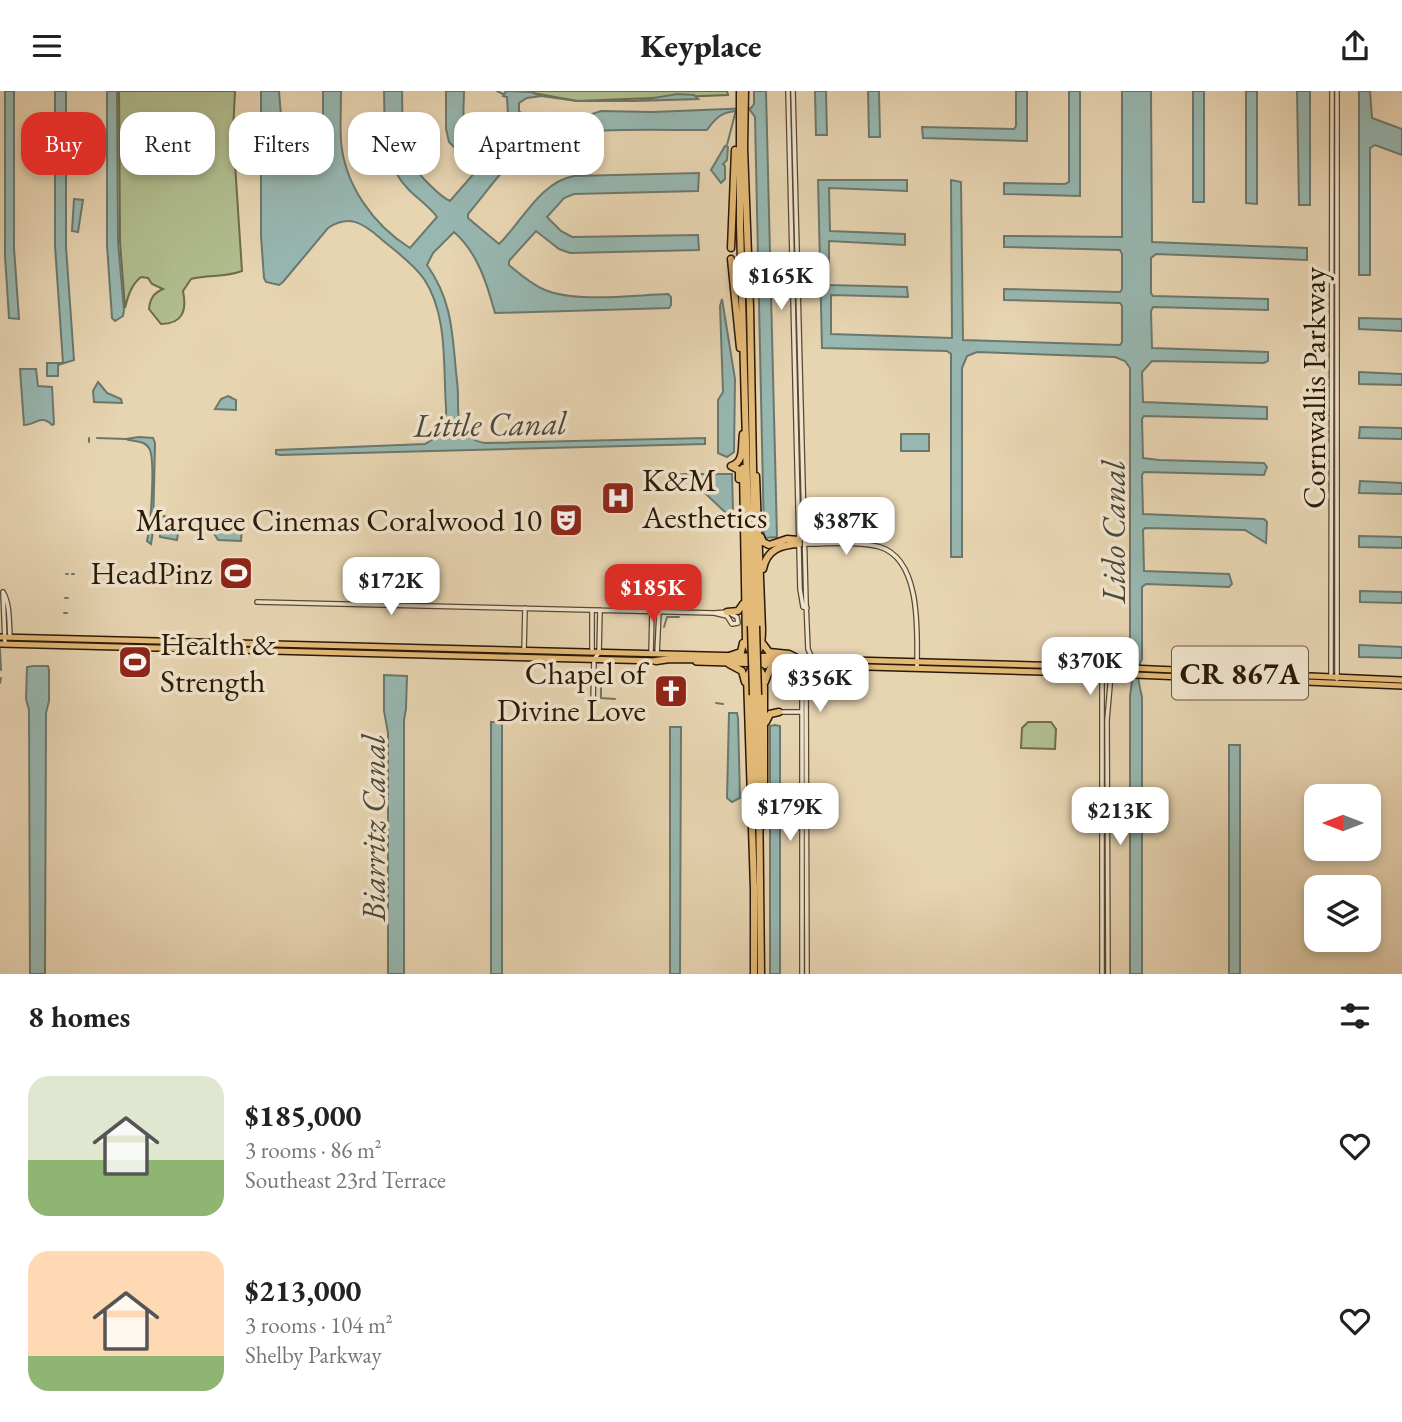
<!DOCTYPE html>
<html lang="en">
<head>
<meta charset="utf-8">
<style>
	:root { --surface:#fff; --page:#f6f6f6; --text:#222; --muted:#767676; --accent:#d93025 }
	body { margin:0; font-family:"EB Garamond",serif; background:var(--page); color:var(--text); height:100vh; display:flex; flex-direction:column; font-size:26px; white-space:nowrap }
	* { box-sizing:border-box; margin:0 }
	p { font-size:23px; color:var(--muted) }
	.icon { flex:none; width:38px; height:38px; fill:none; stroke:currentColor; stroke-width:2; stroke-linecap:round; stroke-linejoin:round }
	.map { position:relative; height:883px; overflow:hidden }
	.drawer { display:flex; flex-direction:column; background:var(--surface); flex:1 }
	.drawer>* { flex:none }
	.top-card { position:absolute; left:21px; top:21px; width:700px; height:63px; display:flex; gap:14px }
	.needle { width:46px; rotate:270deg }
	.controls { position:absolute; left:1304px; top:693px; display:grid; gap:14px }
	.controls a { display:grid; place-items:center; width:77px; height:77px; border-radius:14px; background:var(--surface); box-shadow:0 4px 10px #0003; font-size:35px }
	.price { position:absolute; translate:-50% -60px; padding:0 16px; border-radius:14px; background:#fff; color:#222; font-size:23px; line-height:46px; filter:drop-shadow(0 2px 4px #0008) }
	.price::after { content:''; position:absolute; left:50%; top:42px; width:21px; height:16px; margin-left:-10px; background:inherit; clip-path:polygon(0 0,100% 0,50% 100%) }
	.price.current { background:var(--accent); color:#fff }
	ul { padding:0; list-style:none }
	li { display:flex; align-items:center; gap:21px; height:175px; padding:0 28px }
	li span { display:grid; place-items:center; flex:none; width:196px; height:140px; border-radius:21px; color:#555 }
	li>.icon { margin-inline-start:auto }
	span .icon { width:84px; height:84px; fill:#fffc; stroke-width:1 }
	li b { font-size:30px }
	h2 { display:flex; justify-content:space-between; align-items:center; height:84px; padding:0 28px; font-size:30px }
	.tag { padding:0 24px; border-radius:21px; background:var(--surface); box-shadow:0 4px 10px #0003; font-size:24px; line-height:63px }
	.tag.current { background:var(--accent); color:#fff }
	header { display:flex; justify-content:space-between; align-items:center; height:91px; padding:0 28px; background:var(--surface); font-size:32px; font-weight:800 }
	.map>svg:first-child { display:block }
	.green { fill:#b1be8f; stroke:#6e6c4b; stroke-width:2 }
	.water { fill:#97b7b1; stroke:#6b786d; stroke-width:2 }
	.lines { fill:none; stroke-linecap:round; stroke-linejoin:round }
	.stream { stroke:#6b786d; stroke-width:2 }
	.minor-casing { stroke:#594832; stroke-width:6 }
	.major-casing { stroke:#2a1907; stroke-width:8 }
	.highway-casing { stroke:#2a1907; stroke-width:9 }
	.minor { stroke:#efe3cc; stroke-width:3.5 }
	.major { stroke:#e4ba78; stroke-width:5 }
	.highway { stroke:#e4ba78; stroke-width:6 }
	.highway-bridge-casing { stroke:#2a1907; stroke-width:9; stroke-linecap:butt }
	.highway-bridge { stroke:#e4ba78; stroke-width:6 }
	.labels { text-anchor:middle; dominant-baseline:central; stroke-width:7; stroke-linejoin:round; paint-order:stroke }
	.shield { fill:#efe3cc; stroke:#655642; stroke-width:2 }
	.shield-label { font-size:30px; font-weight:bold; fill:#2a1907 }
	.street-label { font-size:32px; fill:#2a1907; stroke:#efe3cc }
	.poi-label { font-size:32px; fill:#2a1907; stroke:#efe3cc; text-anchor:end }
	.water-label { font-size:33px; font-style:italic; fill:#4b483a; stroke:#efe3cc }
</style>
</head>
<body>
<header><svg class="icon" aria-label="menu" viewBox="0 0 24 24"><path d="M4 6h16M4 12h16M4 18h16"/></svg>Keyplace<svg class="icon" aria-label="share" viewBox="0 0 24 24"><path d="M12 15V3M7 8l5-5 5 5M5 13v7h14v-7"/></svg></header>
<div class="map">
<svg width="1402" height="883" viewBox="0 0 1402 883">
	<rect width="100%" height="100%" fill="#e7d4b1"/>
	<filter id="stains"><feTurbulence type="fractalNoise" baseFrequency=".00286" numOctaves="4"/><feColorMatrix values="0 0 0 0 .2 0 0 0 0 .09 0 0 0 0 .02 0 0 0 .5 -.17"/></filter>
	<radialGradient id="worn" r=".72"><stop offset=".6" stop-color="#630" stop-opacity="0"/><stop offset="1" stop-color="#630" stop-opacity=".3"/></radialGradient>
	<path class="green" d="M119,0h116l-2,42 9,138c-18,7 -34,3 -51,8l-8,12c4,19 0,33 -22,33l-12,-15c1,-11 5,-16 14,-20l-11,-5 -4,-6 -7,-1c-10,8 -13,19 -16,31l-5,-66z
		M522,0h205l1,4 -151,6z
		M1028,631h23l5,7 -1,20 -34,-1 1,-20z"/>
	<path class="water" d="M5,0h9v157l5,71 -10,-1 -4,-62z
		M55,0h11v156l8,113 -16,5v11h-11v-13h16l-8,-117z
		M107,0h10l1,151 6,68 -1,6 -8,5 -3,-3 -5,-73z
		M261,0h18l2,25 38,1 4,-3v-23h18c0,16 -1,33 0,49 3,44 32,85 69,108l27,-31c-7,-10 -19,-18 -28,-27 -27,-26 -24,-64 -25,-99h18c1,41 -3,67 31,97 5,5 11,10 17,13l27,-31 -28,-28 -3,-13v-38h18c0,12 -2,27 1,38 5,20 35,21 41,1 4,-9 1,-23 1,-33l-4,-1 3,-5 25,1 10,4 -14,2 -8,5v8l4,4 37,-2 5,1 5,8 16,-1 3,-6 12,-4 52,1 98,-4 3,-4v-13h12l11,446 -12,1 -1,-3 -9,-418 -5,-7c-22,1 -30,1 -43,20 -43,1 -142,-6 -176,16 -25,16 -44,46 -63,68v4l31,26c23,-22 41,-62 75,-68l125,-3 -1,18 -124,3 -10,4 -17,19 14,14 11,6 126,-2 1,15 -129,3 -11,-4 -23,-18 -27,30v4c11,9 22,19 36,25 31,13 89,5 123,4l3,3v8l-2,3 -174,5c-8,-29 -17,-60 -41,-81l-21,21 -6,12c27,38 25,72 30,116 2,13 0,26 2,39 5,13 12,21 26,23l220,-5v6l-425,11 -4,-1v-4l149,-6c17,-9 22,-19 21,-37 -3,-42 2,-92 -22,-128 -11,-16 -29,-28 -44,-41 -17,-15 -31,-24 -52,-10l-45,54 -4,3 -13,-3 -2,-4 -3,-42z
		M815,0h11l1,44h-11z
		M868,0h11l1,46h-11z
		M1016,0h11v50l-104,-3 -1,-11 92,2 2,-3z
		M1069,0h11v105l-76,-2v-11l61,1 4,-2z
		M1122,0h29l1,151 155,6v12l-151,-6 -5,4v35l2,3 115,3v11l-115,-3 -2,4 1,37 116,4v9l-4,2 -112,-2 -10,11 1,30 124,5v12l-123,-3 -2,3 1,39 16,2 105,3 3,4 -3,8 -120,-3 -2,3 1,39 121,5 3,3 -1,21 -21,-13 -100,-2 -2,2 1,41 85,3 3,10 -3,3 -83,-3 -4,3v72c-7,12 -3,25 0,38v277h-12v-278l4,-31 -4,-4v-293l-5,-7 -10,-4 -138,-5 -10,4 -5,12v189h-11v-203l-4,-3 -125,-3 -4,-168h89v11l-78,-3 1,43 75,3v11l-76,-4v44l78,2 1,10 -77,-2v39l121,4 -1,-158 10,2 2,158 157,5 2,-3v-36l-2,-3 -116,-3v-11l116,3 2,-3v-35l-2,-4 -116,-3v-11l118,1z
		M1193,0h11v111h-11z
		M1246,0h11v113l-11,-1z
		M1297,0h13v114h-11z
		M1359,0h11l2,27 30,11v26l-27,-10 -5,3v127h-11z
		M678,3l16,1 4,4 -63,2z
		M725,55l3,1 -1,13 -4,4 2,2v13l-4,4 -10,-13z
		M74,108l9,1 -5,32 -6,-1z
		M722,208l13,80 -1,73 -7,5 -9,-4v-53l5,-8 -3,-86z
		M1359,227l43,1v12l-43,-2z
		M20,278h16l2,17 14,1 2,37 -2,1c-11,-11 -17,0 -28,0z
		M1359,281l43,2v11l-43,-1z
		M98,291l9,11 14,6 1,4 -28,-1 -1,-11z
		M228,305l8,4v10l-21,-1 6,-10z
		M1360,336l42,1v11l-43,-1z
		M901,343h28v17h-28z
		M139,346l14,1 2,5 -2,89 -2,12 -4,-3c4,-16 8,-78 3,-91 -5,-11 -17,-8 -24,-11z
		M685,383h47l1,38 -7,1 -37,-35 -4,-1 -10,8h-9l1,-9z
		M1360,390l42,2v11l-43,-1z
		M164,425l16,6 -3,18 -17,-3v-18z
		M239,433l3,2 -1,15 -23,-1 -6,-10 1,-4 4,-1 14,3z
		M1359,445l43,1v11l-43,-1z
		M1360,500l42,1v11l-42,-1z
		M1359,554l43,2v11l-43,-1z
		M33,575h15l1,4v31l-3,12 -1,261h-15l-1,-264 -3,-11 1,-32z
		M384,584l23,1 -1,33 -2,11v254h-16v-241l-4,-22z
		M729,622h8l1,5 2,80 -8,4 -5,-4z
		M491,631h11v252h-11z
		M775,634l5,1v248h-10v-248z
		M670,636h11l-1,247h-10z
		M1229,654h11v229h-11z"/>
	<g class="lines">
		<path class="stream" d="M497,0l6,3
			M541,5l36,5h58
			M727,54l9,-35
			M97,347l29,1
			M89,351v-4
			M66,483h2
			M72,483h2
			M65,507h3
			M64,522h3
			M664,536l3,-10h12
			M0,558l1,21
			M0,592l1,-5
			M601,596v11l14,1
			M716,612l7,1"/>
		<g class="minor-casing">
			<path id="minor" d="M788,0l12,498 3,18 4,1
				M793,0l13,511 2,47 4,9
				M1337,0v588
				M805,453c20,0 57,-3 75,3 42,13 37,87 37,121
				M3,501c7,11 6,30 7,45
				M3,501l2,52
				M257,511l457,11 13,3 5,8 6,-1 -1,-6 -10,-5 -13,1
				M592,520v41
				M524,560l1,-43
				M651,563l1,-43
				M657,563l2,-42
				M594,568l5,-6 1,-43
				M793,575l6,3 3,7v298
				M1102,582v301
				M1331,586l1,-586
				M593,612l1,-44
				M779,621h23
				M807,883l-1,-300 2,-9
				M1108,883l-1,-254 4,-46"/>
		</g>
		<g class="major-casing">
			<path id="major" d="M0,546l788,20
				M0,553l658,17
				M815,568l292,8 295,13
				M696,571l415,12 291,12"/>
		</g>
		<g class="highway-casing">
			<path id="highway" d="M740,0v134l11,401
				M745,0l-1,57 6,159 6,319
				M731,157l4,-98
				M731,168l9,89
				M743,377l3,173 5,12 14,12
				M739,388v-9l-8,-4c14,-4 10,-20 12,-32
				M761,446l2,5 6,3 18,-6 12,1
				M763,478c4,-20 18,-24 36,-25
				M727,521l11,-1 5,-7
				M763,553l6,8 20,2 8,4
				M729,565l12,-4 2,-9
				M656,570l14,-2 75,1c16,-4 17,-15 17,-31l-6,-153
				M729,573l13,7 3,11
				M757,575l6,9 1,12v138
				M765,591l5,-13 7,-4
				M753,604l2,117
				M758,604l3,279
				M766,631l4,-8 9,-2
				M754,798l-7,-212 5,-10 10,-6 56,-2
				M754,883v-88"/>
		</g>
		<use href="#minor" class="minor"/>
		<use href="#major" class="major"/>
		<use href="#highway" class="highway"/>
		<g class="highway-bridge-casing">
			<path id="highway-bridge" d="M751,535l2,69
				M756,535l2,69"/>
		</g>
		<use href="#highway-bridge" class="highway-bridge"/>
	</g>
	<defs>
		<g id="hospital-square" transform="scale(1.75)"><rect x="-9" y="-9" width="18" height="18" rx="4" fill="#8f2418" stroke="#efe3cc"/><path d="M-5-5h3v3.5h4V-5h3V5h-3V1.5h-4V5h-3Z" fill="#fff"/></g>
		<g id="theatre-square" transform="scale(1.75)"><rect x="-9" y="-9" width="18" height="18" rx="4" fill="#8f2418" stroke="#efe3cc"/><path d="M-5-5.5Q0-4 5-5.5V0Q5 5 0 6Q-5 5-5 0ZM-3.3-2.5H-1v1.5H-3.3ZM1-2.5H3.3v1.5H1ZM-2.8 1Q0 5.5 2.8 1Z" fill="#fff"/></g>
		<g id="stadium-square" transform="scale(1.75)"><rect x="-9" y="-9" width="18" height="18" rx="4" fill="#8f2418" stroke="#efe3cc"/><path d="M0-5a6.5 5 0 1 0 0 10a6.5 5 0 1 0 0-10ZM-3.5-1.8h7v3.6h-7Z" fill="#fff"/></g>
		<g id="church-square" transform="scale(1.75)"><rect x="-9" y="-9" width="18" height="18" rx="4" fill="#8f2418" stroke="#efe3cc"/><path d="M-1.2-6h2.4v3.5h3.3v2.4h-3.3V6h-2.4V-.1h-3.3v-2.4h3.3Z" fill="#fff"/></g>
	</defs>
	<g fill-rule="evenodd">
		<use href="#hospital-square" x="618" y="407"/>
		<use href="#theatre-square" x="566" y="429"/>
		<use href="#stadium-square" x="236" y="482"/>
		<use href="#stadium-square" x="135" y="571"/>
		<use href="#church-square" x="671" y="600"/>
	</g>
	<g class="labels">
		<rect class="shield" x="1172" y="555.5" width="136" height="53" rx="5"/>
		<g class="shield-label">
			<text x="1240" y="582">CR 867A</text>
		</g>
		<g class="street-label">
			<text transform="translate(1314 297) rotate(-90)">Cornwallis Parkway</text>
		</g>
		<g class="poi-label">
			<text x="642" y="389" text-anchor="start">K&amp;M<tspan x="642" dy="37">Aesthetics</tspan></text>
			<text x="542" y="429">Marquee Cinemas Coralwood 10</text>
			<text x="212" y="482">HeadPinz</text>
			<text x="160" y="553" text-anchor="start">Health &amp;<tspan x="160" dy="37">Strength</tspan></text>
			<text x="646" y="582">Chapel of<tspan x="646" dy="37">Divine Love</tspan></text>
		</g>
		<g class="water-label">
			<text transform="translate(490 333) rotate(-1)">Little Canal</text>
			<text transform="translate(1113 441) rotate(-90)">Lido Canal</text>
			<text transform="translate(373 737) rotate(-90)">Biarritz Canal</text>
		</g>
	</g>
	<rect width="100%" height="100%" filter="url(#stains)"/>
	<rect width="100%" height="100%" fill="url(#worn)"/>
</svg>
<div class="controls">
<a><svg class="needle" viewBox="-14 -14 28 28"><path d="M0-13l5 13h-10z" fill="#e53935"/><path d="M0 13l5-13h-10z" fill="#767676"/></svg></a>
<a><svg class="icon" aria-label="layers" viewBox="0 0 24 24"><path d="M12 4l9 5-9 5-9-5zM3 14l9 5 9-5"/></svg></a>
</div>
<b class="price" style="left:781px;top:221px">$165K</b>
<b class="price" style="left:846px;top:466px">$387K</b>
<b class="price" style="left:391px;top:526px">$172K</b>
<b class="price current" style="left:653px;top:533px">$185K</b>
<b class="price" style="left:1090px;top:606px">$370K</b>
<b class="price" style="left:820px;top:623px">$356K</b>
<b class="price" style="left:790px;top:752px">$179K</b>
<b class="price" style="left:1120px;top:756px">$213K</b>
<div class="top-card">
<a class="tag current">Buy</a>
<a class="tag">Rent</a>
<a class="tag">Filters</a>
<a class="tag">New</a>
<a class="tag">Apartment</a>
</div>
</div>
<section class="drawer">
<h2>8 homes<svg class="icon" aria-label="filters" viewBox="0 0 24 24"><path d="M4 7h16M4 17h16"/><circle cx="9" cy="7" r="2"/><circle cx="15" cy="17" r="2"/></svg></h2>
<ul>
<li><span style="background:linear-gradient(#dfe7d0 60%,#8fb573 0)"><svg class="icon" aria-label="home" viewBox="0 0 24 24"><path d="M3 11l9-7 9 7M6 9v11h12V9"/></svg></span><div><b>$185,000</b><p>3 rooms · 86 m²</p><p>Southeast 23rd Terrace</p></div><svg class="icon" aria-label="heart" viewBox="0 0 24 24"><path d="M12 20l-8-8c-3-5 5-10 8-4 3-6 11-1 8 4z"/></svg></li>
<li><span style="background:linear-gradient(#ffd9b3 75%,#8fb573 0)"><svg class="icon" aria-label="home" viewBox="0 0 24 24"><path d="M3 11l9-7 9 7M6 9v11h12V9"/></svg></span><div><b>$213,000</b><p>3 rooms · 104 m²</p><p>Shelby Parkway</p></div><svg class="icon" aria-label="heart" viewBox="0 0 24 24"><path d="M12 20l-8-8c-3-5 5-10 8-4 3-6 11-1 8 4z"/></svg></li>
</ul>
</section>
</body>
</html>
